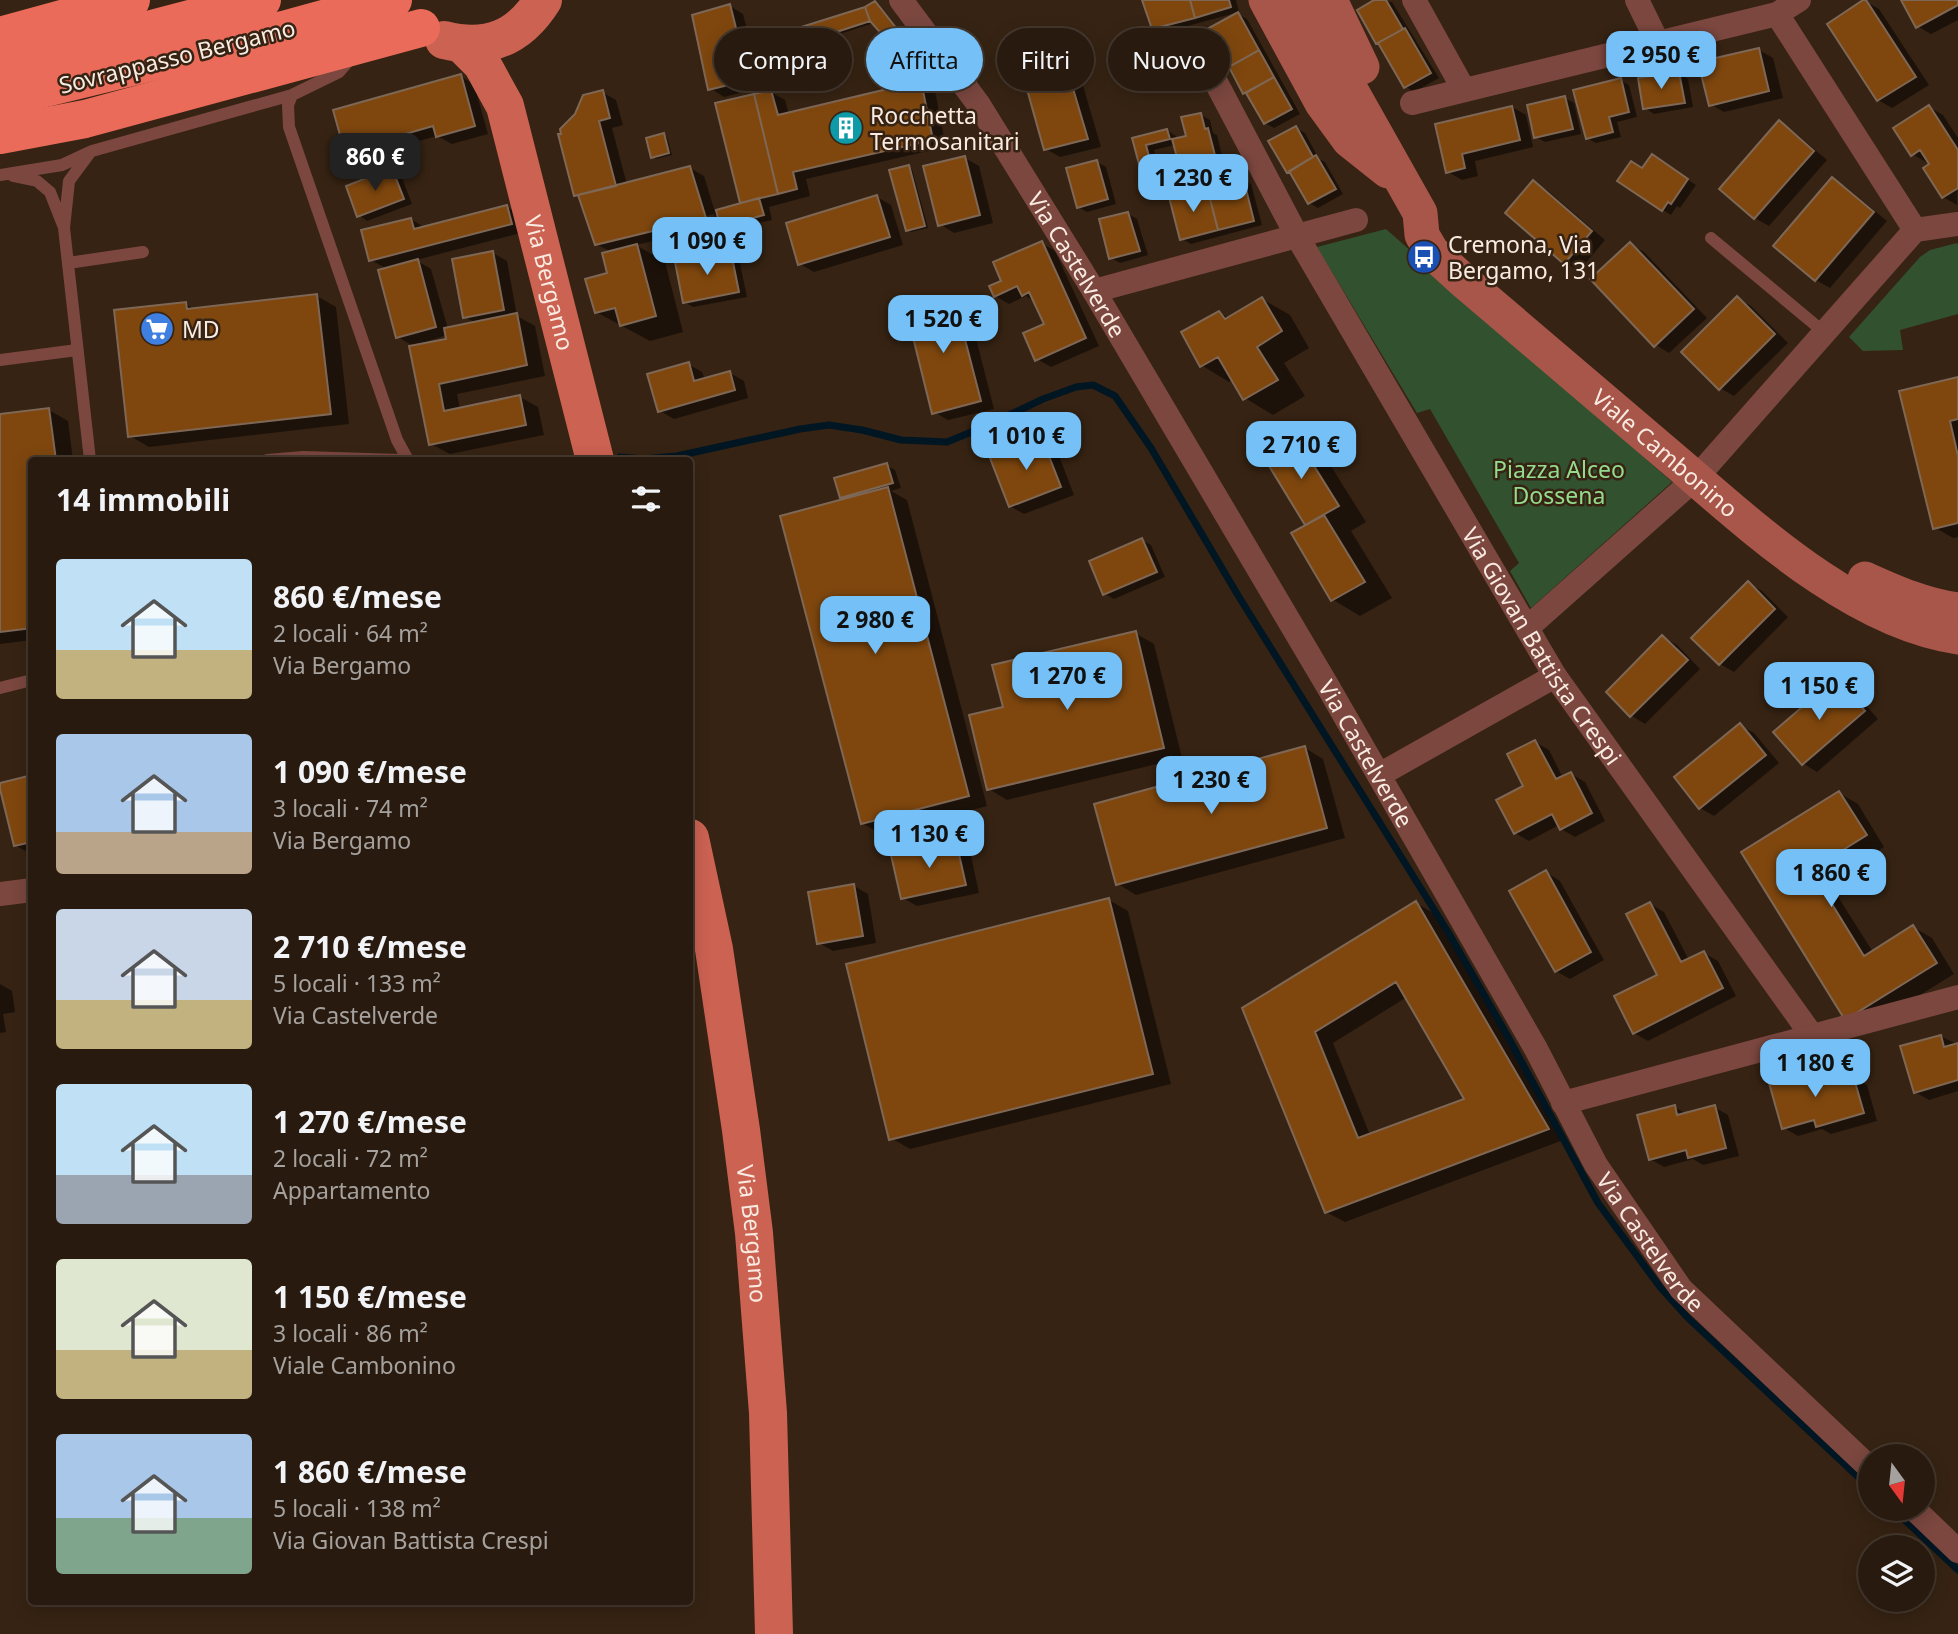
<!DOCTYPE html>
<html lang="it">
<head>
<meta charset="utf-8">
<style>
	:root { --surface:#281a0e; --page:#302317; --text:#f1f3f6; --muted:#a5a19e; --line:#44382e; --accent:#75c0f6 }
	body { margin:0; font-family:"Noto Sans",sans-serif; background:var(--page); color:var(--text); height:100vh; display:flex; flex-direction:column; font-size:26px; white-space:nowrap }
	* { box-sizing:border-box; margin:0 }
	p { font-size:23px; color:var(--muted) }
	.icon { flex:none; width:38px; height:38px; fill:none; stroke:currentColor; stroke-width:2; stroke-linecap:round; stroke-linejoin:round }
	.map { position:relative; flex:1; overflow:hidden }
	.side { position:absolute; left:28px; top:457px; width:665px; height:1148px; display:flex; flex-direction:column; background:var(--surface); border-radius:7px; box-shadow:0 4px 18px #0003,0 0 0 2px var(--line) }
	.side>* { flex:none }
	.guide { position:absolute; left:714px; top:28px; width:665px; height:63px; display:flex; gap:14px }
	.needle { width:46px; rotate:165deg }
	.buttons { position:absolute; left:1858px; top:1444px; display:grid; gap:14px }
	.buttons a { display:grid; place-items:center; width:77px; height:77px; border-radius:50%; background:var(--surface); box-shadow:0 4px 18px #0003,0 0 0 2px var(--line); font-size:35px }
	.price { position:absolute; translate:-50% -60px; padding:0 16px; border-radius:14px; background:var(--accent); color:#111; font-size:23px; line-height:46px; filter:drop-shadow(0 2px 4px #0008) }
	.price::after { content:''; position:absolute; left:50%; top:42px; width:21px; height:16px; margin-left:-10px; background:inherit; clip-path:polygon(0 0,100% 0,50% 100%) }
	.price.active { background:#222; color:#fff }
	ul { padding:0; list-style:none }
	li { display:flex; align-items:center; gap:21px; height:175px; padding:0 28px }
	li span { display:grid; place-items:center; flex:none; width:196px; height:140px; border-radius:7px; color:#555 }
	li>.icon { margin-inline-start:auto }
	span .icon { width:84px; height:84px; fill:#fffc; stroke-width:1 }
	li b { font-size:30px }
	h2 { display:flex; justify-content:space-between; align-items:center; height:84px; padding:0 28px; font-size:30px }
	.chip { padding:0 24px; border-radius:32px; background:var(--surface); box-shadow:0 4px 18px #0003,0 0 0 2px var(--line); font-size:24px; line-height:63px }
	.chip.active { background:var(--accent); color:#111 }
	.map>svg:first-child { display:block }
	.green { fill:#32522f }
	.shadow { fill:#0007; fill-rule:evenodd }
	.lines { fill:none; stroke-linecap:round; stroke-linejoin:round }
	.stream { stroke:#001623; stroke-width:7 }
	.building { fill:#7f470e; stroke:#7e6755; stroke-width:2; fill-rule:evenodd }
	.lane { stroke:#7b473f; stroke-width:12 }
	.street { stroke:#7b473f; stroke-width:24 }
	.secondary { stroke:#a8564a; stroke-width:35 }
	.primary { stroke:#cb6252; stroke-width:38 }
	.highway { stroke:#ea6b59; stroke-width:38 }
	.highway-bridge { stroke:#ea6b59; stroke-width:38 }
	.labels { text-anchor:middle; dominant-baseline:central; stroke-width:5; stroke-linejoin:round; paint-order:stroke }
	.street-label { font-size:23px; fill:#f9ebe1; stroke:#362313 }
	.poi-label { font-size:23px; fill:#f9ebe1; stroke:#362313; text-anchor:start }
	.park-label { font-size:23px; fill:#93dc8c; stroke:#362313 }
</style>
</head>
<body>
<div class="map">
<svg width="1958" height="1634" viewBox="0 0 1958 1634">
	<rect width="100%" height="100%" fill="#362313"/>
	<path class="green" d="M1386,229l286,253 -141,126 -21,-37 9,-8 -89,-154 -13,4 -100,-166z
		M1957,243l1,2v69l-58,16 3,20 -40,1 -14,-14 71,-80 10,-7z"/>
	<path class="shadow" d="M1144,0h92l3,12 -77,21 -9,-5z
		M1377,0l15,2 47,76 -25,14 -9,-6 -24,-41 -4,-2z
		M1903,0h55v20l-27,14 -14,-8z
		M1865,1l14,8 50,76 -37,23 -14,-8z
		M875,3l4,2 20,26 -9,8 -16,-16 -103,33 -4,-2z
		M730,6l13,8 19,73 -38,10 -14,-9z
		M1238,14l9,5 53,95 -26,14 -9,-5 -16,-27 -5,-3z
		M1058,40l14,8 29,99 -41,10 -14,-8z
		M1759,50l14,8 10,40 -59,14 -14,-8z
		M1679,73l9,6 5,28 -39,7 -9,-6z
		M460,76l14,8 14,50 -36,10 -15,-8 -36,10 5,16 -42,12 -14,-8z
		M1620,80l9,5 8,32 -20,5 4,15 -25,6 -9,-5z
		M921,83l14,8 11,56 -140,32 4,17 -41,11 3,13 -18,4 2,6 -24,6 -9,-5 -2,-6 -85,20 29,17 18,70 -33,9 -54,-29 13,-37 2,-23 -15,-8 -16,-47 -4,-2 26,-103 14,8 7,25 -11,3 15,57 63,-17 14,8 11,36 30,-8 -4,-2 30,-110 14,8 4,14zM714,214l1,3 -111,27v-3z
		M1565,98l9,5 7,31 -36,8 -9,-5z
		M1512,107l14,8 7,32 -58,14 3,15 -16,4 -14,-8 -11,-47z
		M1929,107l14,8 15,23 -1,67 -14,-8 -14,-36 -3,1 -14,-8z
		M1201,115l9,5 3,13 4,2 9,37 -34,8 -9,-5 -8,-30 -21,5 11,42 -8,2 -9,-6 -14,-49 33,-9 9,6 1,4 11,-3z
		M1779,123l14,8 34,29 -58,66 -14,-8z
		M1296,128l9,5 14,26 6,3 18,32 -25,14 -9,-5z
		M664,135l3,2 5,18 -16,4 -3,-3z
		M965,158l14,8 14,57 -39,10 -14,-9z
		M1097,162l9,5 10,37 -29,8 -9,-5z
		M1661,162l35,23 -16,23 -3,-2 -6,9 -8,-5 -20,-40z
		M908,167l4,2 16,59 -17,4 -4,-2z
		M392,170l9,5 11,29 -45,17 -8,-6z
		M1242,179l9,5 11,41 -71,19 -9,-5z
		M1832,179l14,8 41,34 -57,67 -14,-8 -41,-34z
		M1534,183l13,7 58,50 -26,31 -14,-8z
		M877,197l14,8 12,40 -89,27 -14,-8z
		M507,207l14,8 4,17 -109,28 15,9 17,60 28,-6 -11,-6 28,-64 14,8 10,55 18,10 10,50 -88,18 3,15 60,-12 18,10 6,28 -94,19 -19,-10 -20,-96 37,-8 -1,-5 -34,11 -15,-9 -11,-68 -16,-9 40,-41 14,9z
		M1128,214l9,5 11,36 -28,8 -9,-5z
		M1041,243l14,8 44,95 -48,21 -14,-8 9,-35 -11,-22 -9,-6 -17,8 -14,-8 9,-14z
		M1630,244l14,8 63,66 -38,35 -13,-8z
		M730,253l9,6 8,38 -54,10 -9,-5z
		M317,296l19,11 13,117 -200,23 -19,-11 56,-132 10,6z
		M1737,298l14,8 37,37 -54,53 -14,-8z
		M954,299l14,8 26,102 -46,11 -14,-8z
		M1262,299l28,16 19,33 -25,15 21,33 -32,19 -28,-17 -12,-19 -4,3 -28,-17 18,-52 10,5z
		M688,364l14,8 3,8 25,-7 14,8 4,17 -74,21 -14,-8z
		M1958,379v158l-5,1 -19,-11 -33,-135z
		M49,410l19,11 5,39h-41v180l-32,4v-228z
		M1296,439l28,16 42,67 -15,9 41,67 -32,18 -28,-17 -24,-73 -42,-70z
		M1042,440l14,8 18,47 -50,19 -14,-8z
		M886,465l9,5 6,18 -10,3 16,9 80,306 -106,28 -19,-11 -15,-323 -6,-3z
		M1142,540l9,5 14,32 -51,22 -9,-5z
		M1748,583l14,8 26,26 -54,55 -14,-8 -26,-26z
		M1135,633l19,11 28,114 -175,42 -18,-11z
		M1663,637l14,8 23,24 -55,55 -13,-8 -24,-24z
		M1836,680l14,8 28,31 -61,53 -13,-8 -28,-31z
		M1740,725l14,8 25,30 -65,53 -14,-8z
		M1535,742l14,8 14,28 8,-4 14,8 20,39 -30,16 -14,-8 -2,-4 -30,16 -14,-8z
		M1305,748l18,11 22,79 -209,57 -18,-11z
		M32,777v75l-3,1 -14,-8z
		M1839,793l19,11 26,43 -56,34 45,71 40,-25 19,11 22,36 -89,55 -122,-176z
		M956,843l14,8 9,42 -62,13 -14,-8z
		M1546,872l14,9 44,79 -34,19 -14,-8z
		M854,886l14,8 8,49 -43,8 -14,-8z
		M1109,900l19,11 43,173 -261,65 -19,-11z
		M1416,903l19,11 131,225 -221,83 -19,-10 -82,-203zM1407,997l59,102 -96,36 -37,-92z
		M1650,904l14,8 25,48 15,-7 14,8 18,35 -88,45 -14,-8 26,-58z
		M0,984l12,7 3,21 -12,2 3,18 -6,1z
		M1941,1036l17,9v46l-29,9 -14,-8z
		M1821,1070l14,8 1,4 17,-5 14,8 10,36 -46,13 -9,-5 -24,7 -14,-8z
		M1674,1107l13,7 27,-7 14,8 11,41 -36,9 -10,-6 -29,8 -14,-8z"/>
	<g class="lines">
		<path class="stream" d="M620,457l24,2 33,-3 123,-27 29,-4 33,5 39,10 46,2 39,-16 57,-27 33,-12 17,-2 22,11 36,52 88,149 209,335 59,103 91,168 62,84 27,30 184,172
			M1892,1508l66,62"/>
	</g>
	<path class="building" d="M1142,0h48l5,18 -43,11z
		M1190,0h39l2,7 -36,11z
		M1374,0h12l17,29 -27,15 -19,-34z
		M1863,0h3l50,77 -39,24 -50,-77z
		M1901,0h57v5l-42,23z
		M875,1l22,28 -12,9 -15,-17 -5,-14z
		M730,4l19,76 -41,10 -16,-75z
		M865,7l5,14 -104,34 -6,-15z
		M1238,12l21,38 -28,16 -22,-38z
		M1405,28l26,45 -27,15 -26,-45z
		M1058,38l30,101 -44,11 -28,-100z
		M1759,48l10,43 -60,15 -11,-44z
		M1259,50l15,27 -31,17 -14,-27z
		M1679,72l6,31 -42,6 -5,-31z
		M461,74l14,52 -39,11 -3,-11 -45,13 4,16 -43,12 -16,-57z
		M1274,77l18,32 -28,15 -18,-31z
		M1621,78l8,34 -20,5 4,15 -27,7 -13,-49z
		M921,81l12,59 -140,32 4,17 -19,5 -24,-100 17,-4 7,25z
		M603,90l7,28 -11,3 17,65 -42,10 -16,-62h3l-1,-5 15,-15 8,-19z
		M754,94l24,100 -38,9 -25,-100z
		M1565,96l8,33 -39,9 -7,-33z
		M1929,105l29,45v38l-16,10 -19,-30 6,-4 -9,-14 -9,6 -18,-28z
		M1512,106l8,34 -58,14 3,14 -19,5 -11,-49z
		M1201,113l4,16 3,-1 10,39 -36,9 -10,-37 14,-3 -5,-19z
		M1779,120l35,31 -60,68 -35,-30z
		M1296,126l17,31 -26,16 -19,-32z
		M1167,129l3,10 -24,6 11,42 -11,3 -14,-52z
		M664,133l5,20 -18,5 -5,-20z
		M1652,154l36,25 -17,25 -3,-2 -6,9 -45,-30 14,-20 11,7z
		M1316,155l20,34 -28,15 -19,-33z
		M965,156l15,59 -42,11 -15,-60z
		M1097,160l11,39 -31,9 -11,-40z
		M909,165l16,61 -19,5 -17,-61z
		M690,166l16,52 -111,27 -17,-50z
		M392,168l12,31 -47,18 -11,-31z
		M1243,177l11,44 -36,9 -11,-43z
		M1832,177l42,35 -59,69 -42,-35z
		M1533,180l59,51 -28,33 -59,-51z
		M1207,187l11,43 -38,10 -11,-43z
		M877,195l13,42 -92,28 -12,-42z
		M759,198l5,17 -18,5 2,5 -27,7 -5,-22z
		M507,205l5,19 -143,37 -8,-31 50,-12 3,11z
		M1128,212l12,39 -31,8 -10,-40z
		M1042,241l44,97 -51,23 -12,-28 21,-9 -15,-32 -7,4 -5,-10 -23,11 -5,-11 12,-5 -8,-19z
		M1630,242l64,67 -40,38 -64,-68z
		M637,244l19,72 -36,10 -5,-18 -20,5 -10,-34 22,-6 -5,-20z
		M493,251l11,59 -41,8 -11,-59z
		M731,252l8,40 -56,11 -8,-41z
		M418,259l18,68 -40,11 -18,-68z
		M317,294l14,120 -203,23 -14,-127 72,-8 1,7z
		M1737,296l38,38 -56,56 -38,-38z
		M954,297l27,104 -49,13 -26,-105z
		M1262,297l20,34 -25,16 21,33 -35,20 -25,-43 -18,10 -19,-35 38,-21 6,8z
		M517,313l10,52 -88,19 5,27 76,-16 6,30 -97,20 -20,-99 37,-7 -2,-11z
		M689,362l5,19 36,-10 5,19 -77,22 -11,-38z
		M1958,377v42l-8,2 8,35v67l-25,6 -34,-138z
		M49,408l7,52h-24v168l-32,4v-218z
		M1296,437l43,69 -34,19 -42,-69z
		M1042,438l19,49 -52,20 -19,-49z
		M887,463l6,20 -53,15 -6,-20z
		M888,487l81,309 -108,28 -81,-308z
		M1324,515l41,67 -34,19 -40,-68z
		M1142,538l15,34 -54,23 -14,-34z
		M1748,581l27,28 -56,56 -28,-27z
		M1136,631l28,117 -177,42 -18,-75 34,-8 -11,-42z
		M1662,635l26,25 -58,57 -24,-25z
		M1836,678l29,33 -63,54 -29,-33z
		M1740,723l26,32 -67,54 -25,-32z
		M1535,740l21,39 15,-7 21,41 -32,17 -8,-16 -38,20 -18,-34 27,-14 -16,-32z
		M1305,746l22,82 -211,57 -22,-81z
		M32,775v67l-18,4 -14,-57v-6z
		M1839,791l28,44 -56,35 53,86 49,-31 24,38 -92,57 -104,-168z
		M956,841l10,44 -65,14 -10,-44z
		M1546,870l45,82 -36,20 -46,-81z
		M854,884l9,52 -46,8 -9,-52z
		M1109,898l44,176 -264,66 -43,-176z
		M1416,901l133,228 -224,84 -83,-205zM1396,982l68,117 -106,39 -43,-106z
		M1650,902l31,60 23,-11 19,37 -90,46 -19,-38 43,-21 -31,-61z
		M1941,1035l3,12 14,-4v37l-44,13 -14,-47z
		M1822,1068l4,15 27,-8 11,38 -48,14 -2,-7 -32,9 -13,-46z
		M1675,1105l2,10 38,-10 11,43 -38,10 -2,-8 -37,10 -12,-45z"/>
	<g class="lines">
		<path class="lane" d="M292,95l-4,10 1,22 108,313 11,20
			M89,154l-20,27 -5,47 26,232
			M0,175l62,-10 30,-14 200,-56 47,-23 12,-14
			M13,176l24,5 13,11 13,33
			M1711,238l114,95
			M68,263l75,-11
			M0,360l77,-10
			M267,460l36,-3 98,3
			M0,688l32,-8"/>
		<g class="street">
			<path id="s1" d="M901,0l78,105 115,186 233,394 209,364 60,116 85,124 190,180"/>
			<path d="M1414,0l50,90"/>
			<path d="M1637,0l21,43"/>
			<path d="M1777,14l138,216"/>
			<path id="s2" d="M1199,50l98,186 258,440 258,361"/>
			<path d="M1412,103l365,-89 22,-14"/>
			<path d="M1094,291l262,-71"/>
			<path d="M1527,628l169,-150 219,-248 43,-6"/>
			<path d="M1379,775l176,-99"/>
			<path d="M0,894l32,-4"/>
			<path d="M1563,1103l395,-106"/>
			<path d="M1913,1508l45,43"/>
		</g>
		<g class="secondary">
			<path d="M1266,0l56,103 27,37 39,31"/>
			<path id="s3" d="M1302,0l24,46 94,167 2,22 10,17 34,31c65,55 130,110 195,166 82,69 187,172 297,188"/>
			<path d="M1330,0l32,67"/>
			<path d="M1865,579c29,13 60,27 93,31"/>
		</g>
		<g class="primary">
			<path d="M444,40c44,11 75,-2 99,-40"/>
			<path id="s4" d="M463,45l19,19 23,42 90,354"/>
			<path id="s5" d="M690,838l24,111 27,181 13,103 14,180 6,221"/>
		</g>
		<path class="highway" d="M0,36l131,-36
			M0,135l85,-16 336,-91"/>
		<path class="highway-bridge" d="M0,69l262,-69
			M0,99l283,-69 110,-30"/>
	</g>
	<defs>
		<g id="building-disc" transform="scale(1.75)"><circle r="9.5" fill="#0f9aa8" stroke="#362313"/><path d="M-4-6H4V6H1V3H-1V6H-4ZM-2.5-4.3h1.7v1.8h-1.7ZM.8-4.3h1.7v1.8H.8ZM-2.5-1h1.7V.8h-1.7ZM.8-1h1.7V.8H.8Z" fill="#fff"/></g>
		<g id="bus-disc" transform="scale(1.75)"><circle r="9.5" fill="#1a4fb4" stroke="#362313"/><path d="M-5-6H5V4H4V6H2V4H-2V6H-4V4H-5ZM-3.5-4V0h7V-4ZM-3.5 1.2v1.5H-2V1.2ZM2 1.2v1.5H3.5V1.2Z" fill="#fff"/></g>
		<g id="supermarket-disc" transform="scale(1.75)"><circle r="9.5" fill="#3f7fe0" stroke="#362313"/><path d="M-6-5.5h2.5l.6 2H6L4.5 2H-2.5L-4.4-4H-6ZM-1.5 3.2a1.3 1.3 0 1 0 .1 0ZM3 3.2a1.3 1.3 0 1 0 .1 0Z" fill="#fff"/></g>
	</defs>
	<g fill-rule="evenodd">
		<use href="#building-disc" x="846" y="128"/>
		<use href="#bus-disc" x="1424" y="257"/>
		<use href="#supermarket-disc" x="157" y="329"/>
	</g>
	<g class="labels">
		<g class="street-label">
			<text transform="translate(177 56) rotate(-14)">Sovrappasso Bergamo</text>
			<text stroke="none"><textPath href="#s1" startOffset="318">Via Castelverde</textPath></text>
			<text stroke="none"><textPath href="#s4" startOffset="257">Via Bergamo</textPath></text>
			<text stroke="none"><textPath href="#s3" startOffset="593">Viale Cambonino</textPath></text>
			<text stroke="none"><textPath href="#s2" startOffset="688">Via Giovan Battista Crespi</textPath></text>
			<text stroke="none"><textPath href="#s1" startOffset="886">Via Castelverde</textPath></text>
			<text stroke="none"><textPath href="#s5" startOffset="401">Via Bergamo</textPath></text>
			<text stroke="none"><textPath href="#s1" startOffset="1452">Via Castelverde</textPath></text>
		</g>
		<g class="poi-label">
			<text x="870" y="115">Rocchetta<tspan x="870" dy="26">Termosanitari</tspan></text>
			<text x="1448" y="244">Cremona, Via<tspan x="1448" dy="26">Bergamo, 131</tspan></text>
			<text x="182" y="329">MD</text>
		</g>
		<g class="park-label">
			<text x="1559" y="469">Piazza Alceo<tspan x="1559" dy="26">Dossena</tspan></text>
		</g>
	</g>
</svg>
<div class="buttons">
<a><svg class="needle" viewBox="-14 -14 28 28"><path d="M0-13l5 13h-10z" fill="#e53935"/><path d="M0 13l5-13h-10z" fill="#a5a19e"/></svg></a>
<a><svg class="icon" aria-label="layers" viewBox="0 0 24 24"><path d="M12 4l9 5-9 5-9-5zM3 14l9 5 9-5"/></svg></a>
</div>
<b class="price" style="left:1661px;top:91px">2 950 €</b>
<b class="price active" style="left:375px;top:193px">860 €</b>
<b class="price" style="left:1193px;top:214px">1 230 €</b>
<b class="price" style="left:707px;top:277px">1 090 €</b>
<b class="price" style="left:943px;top:355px">1 520 €</b>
<b class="price" style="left:1026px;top:472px">1 010 €</b>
<b class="price" style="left:1301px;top:481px">2 710 €</b>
<b class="price" style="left:875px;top:656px">2 980 €</b>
<b class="price" style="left:1067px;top:712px">1 270 €</b>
<b class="price" style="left:1819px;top:722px">1 150 €</b>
<b class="price" style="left:1211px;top:816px">1 230 €</b>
<b class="price" style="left:929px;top:870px">1 130 €</b>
<b class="price" style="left:1831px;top:909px">1 860 €</b>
<b class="price" style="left:1815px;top:1099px">1 180 €</b>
<div class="guide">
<a class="chip">Compra</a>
<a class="chip active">Affitta</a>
<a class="chip">Filtri</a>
<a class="chip">Nuovo</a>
</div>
<section class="side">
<h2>14 immobili<svg class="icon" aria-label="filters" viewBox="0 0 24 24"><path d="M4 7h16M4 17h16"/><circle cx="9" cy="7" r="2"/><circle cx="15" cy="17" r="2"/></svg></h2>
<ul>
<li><span style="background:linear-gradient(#bfe0f5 65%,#c2b280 0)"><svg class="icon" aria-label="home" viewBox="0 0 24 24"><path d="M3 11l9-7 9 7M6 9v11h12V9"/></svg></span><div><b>860 €/mese</b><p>2 locali · 64 m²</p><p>Via Bergamo</p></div></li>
<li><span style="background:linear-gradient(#a9c7e8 70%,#b9a48a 0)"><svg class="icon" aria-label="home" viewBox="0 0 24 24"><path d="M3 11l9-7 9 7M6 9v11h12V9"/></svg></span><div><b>1 090 €/mese</b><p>3 locali · 74 m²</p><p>Via Bergamo</p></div></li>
<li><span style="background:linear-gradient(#c9d6e8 65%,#c2b280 0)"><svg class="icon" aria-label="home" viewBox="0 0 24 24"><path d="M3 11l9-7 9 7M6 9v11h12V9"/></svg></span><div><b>2 710 €/mese</b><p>5 locali · 133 m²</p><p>Via Castelverde</p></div></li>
<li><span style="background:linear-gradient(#bfe0f5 65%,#9aa5b1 0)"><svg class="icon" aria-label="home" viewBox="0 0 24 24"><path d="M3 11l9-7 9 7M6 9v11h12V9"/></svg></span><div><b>1 270 €/mese</b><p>2 locali · 72 m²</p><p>Appartamento</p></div></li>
<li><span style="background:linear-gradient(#dfe7d0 65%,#c2b280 0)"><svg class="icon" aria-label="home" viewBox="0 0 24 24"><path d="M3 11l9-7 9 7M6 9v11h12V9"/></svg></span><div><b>1 150 €/mese</b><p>3 locali · 86 m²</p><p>Viale Cambonino</p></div></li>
<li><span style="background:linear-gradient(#a9c7e8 60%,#7fa58c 0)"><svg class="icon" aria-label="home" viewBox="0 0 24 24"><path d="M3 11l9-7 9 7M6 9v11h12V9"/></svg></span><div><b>1 860 €/mese</b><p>5 locali · 138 m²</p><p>Via Giovan Battista Crespi</p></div></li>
</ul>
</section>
</div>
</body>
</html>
